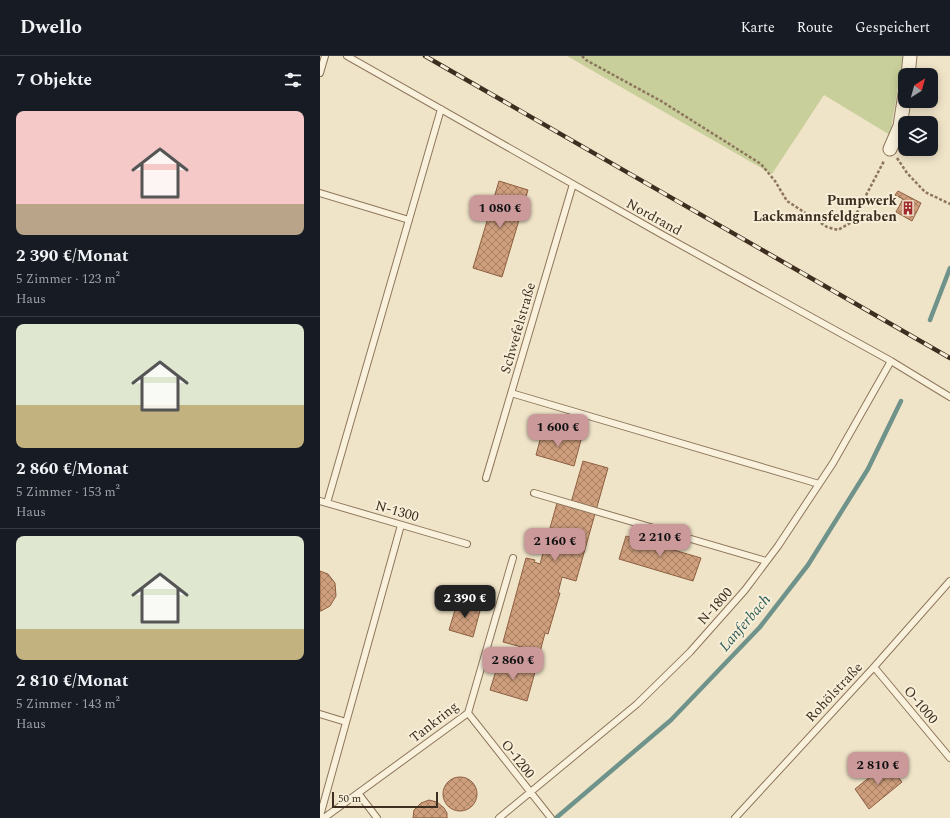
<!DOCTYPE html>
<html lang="de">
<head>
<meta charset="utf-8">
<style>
	:root { --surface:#171b24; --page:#20242c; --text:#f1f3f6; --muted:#9ea1a6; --line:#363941; --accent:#cc999b }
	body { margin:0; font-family:Spectral,serif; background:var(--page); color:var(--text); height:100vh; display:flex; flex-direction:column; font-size:15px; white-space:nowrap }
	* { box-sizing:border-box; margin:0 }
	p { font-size:13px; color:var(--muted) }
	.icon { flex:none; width:22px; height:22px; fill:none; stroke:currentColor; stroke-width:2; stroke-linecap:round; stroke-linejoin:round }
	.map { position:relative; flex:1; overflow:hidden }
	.drawer { display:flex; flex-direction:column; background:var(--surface); width:320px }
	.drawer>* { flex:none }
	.needle { width:26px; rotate:37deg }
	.tools { position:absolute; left:578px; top:12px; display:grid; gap:8px }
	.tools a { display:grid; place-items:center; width:40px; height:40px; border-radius:8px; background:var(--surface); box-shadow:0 2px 10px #0003; font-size:20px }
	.scale { position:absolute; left:12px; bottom:10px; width:106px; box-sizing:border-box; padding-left:4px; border:2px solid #3d2e20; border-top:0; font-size:11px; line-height:14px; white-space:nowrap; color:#3d2e20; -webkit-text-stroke:3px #f7eed8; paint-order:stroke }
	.price { position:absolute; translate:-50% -34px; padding:0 9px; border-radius:8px; background:var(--accent); color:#111; font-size:13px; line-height:26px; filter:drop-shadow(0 1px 2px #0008) }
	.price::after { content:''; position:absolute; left:50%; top:24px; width:12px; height:9px; margin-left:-6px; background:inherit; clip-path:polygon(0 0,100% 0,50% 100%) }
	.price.on { background:#222; color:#fff }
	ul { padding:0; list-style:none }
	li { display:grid; align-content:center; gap:8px; height:212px; padding:0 16px }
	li+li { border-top:1px solid var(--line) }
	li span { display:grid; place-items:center; height:124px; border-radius:8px; color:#555 }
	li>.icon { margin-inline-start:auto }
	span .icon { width:72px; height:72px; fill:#fffc; stroke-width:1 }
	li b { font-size:17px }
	h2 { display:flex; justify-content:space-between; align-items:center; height:48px; padding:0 16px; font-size:17px }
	header { display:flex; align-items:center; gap:24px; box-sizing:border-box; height:56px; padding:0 20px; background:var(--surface); border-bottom:1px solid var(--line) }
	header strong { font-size:19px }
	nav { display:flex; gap:22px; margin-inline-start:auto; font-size:14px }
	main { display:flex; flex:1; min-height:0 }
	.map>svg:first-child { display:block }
	.green { fill:#c9cf9b }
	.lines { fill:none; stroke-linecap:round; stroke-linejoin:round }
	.stream { stroke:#6f938a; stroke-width:4.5 }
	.building { fill:url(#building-cross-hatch); stroke:#8d5f41 }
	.lane-casing { stroke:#8d765c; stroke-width:8 }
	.street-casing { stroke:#8d765c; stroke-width:15 }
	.path { stroke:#8d765c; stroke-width:2.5; stroke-dasharray:3 2; stroke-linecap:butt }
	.lane { stroke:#faf1dc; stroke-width:6 }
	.street { stroke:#faf1dc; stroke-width:13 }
	.rail-casing { stroke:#3d2e20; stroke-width:4.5 }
	.rail { stroke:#f7eed8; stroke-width:3; stroke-dasharray:9; stroke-linecap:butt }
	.labels { text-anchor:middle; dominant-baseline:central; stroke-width:4; stroke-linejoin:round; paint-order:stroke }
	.poi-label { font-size:14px; font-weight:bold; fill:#3d2e20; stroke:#f7eed8; text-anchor:end }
	.street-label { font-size:14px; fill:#3d2e20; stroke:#f7eed8 }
	.water-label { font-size:15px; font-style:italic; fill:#2f5d5a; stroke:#f7eed8 }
</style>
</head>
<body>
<header>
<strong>Dwello</strong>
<nav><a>Karte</a><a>Route</a><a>Gespeichert</a></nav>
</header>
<main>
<section class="drawer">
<h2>7 Objekte<svg class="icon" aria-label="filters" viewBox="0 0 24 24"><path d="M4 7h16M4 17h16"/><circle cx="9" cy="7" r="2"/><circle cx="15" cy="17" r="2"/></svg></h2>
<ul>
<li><span style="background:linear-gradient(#f6c9c9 75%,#b9a48a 0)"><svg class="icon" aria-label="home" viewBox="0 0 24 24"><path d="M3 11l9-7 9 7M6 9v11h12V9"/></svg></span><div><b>2 390 €/Monat</b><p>5 Zimmer · 123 m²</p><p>Haus</p></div></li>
<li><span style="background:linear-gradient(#dfe7d0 65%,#c2b280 0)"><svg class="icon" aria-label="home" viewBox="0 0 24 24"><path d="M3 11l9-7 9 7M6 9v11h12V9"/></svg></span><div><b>2 860 €/Monat</b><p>5 Zimmer · 153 m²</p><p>Haus</p></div></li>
<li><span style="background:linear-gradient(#dfe7d0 75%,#c2b280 0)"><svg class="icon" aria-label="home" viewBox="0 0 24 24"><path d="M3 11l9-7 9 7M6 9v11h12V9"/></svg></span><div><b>2 810 €/Monat</b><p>5 Zimmer · 143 m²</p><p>Haus</p></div></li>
</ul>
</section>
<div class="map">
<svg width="630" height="762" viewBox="0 0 630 762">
	<defs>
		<pattern id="building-cross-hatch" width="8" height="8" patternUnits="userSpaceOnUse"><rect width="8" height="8" fill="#cf9f7d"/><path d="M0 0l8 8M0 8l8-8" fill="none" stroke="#a98266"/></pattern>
	</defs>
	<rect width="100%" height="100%" fill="#f0e4c8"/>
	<path class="green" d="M247,0h336l-13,79 -66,-40 -52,79z"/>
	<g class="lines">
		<path class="stream" d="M610,264l20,-52
			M236,762l115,-98 89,-93 48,-62 60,-96 33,-68"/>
	</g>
	<path class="building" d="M179,125l29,9 -26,87 -29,-9z
		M578,135l23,12 -9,18 -16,-9 7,-13 -8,-4z
		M223,373l38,11 -7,26 -38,-11z
		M263,405l25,7 -32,113 -14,-4 -4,16h2l-12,41 -3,-1 -5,19 -37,-10 23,-84 9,2 -1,2 6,2 17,-61 13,3z
		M306,480l75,22 -8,23 -74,-22z
		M0,515l8,3 7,9 1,13 -6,10 -9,5h-1z
		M138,544l23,7 -8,30 -24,-7z
		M179,605l36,11 -8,29 -37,-11z
		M567,707l15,19 -33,27 -14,-20z
		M123 738a17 17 0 1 1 34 0a17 17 0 1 1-34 0Z
		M109,744l8,2 7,6 3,5v5h-34l1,-8 7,-7z"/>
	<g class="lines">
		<g class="lane-casing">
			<path id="lane" d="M27,0l314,178 230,127 59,36
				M0,17l5,-17
				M0,137l89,27
				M191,337l308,91
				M166,422l87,-294
				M214,437l232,68
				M0,445l147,43
				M7,447l114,-394
				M554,611l76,91
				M148,657l83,105
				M0,658l26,8
				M38,737l19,25
				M0,760l81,-291
				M4,762l144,-105 45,-155
				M179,762l138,-114 53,-52 55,-62 33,-44 55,-83 58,-102
				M415,762l139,-151 76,-86"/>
		</g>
		<g class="street-casing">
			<path id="street" d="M588,19l2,-19
				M570,93l10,-23 5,-32"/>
		</g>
		<path class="path" d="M262,0l4,4 75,41 100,63 14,17 12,20 40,26 11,3 14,-8 32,-61
			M577,102l10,15 18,19 25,12"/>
		<use href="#lane" class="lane"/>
		<use href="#street" class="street"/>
		<g class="rail-casing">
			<path id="rail" d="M105,0l525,302"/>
		</g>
		<use href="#rail" class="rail"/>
	</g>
	<defs>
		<g id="building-bare" transform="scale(1.08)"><path d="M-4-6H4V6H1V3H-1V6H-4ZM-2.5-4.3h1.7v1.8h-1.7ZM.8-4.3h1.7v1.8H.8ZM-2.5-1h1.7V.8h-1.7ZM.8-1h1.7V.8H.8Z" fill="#9e2a2b" stroke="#f7eed8" stroke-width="2.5" paint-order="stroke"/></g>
	</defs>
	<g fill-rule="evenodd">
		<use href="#building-bare" x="588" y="152"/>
	</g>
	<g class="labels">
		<g class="poi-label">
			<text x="577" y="144">Pumpwerk<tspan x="577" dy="16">Lackmannsfeldgraben</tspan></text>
		</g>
		<g class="street-label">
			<text transform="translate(334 161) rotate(29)">Nordrand</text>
			<text transform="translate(198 272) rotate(-74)">Schwefelstraße</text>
			<text transform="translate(77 455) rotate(16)">N-1300</text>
			<text transform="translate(395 550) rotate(-48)">N-1800</text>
			<text transform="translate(514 636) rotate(-47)">Rohölstraße</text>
			<text transform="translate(601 649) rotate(50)">O-1000</text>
			<text transform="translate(114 666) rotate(-38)">Tankring</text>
			<text transform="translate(198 703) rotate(52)">O-1200</text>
		</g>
		<g class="water-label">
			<text transform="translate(425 567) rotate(-49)">Lanferbach</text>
		</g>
	</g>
</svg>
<div class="tools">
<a><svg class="needle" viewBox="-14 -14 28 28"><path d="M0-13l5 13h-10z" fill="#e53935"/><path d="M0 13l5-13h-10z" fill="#9ea1a6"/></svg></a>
<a><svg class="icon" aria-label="layers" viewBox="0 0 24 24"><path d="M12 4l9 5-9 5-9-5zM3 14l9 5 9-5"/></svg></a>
</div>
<div class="scale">50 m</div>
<b class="price" style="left:180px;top:173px">1 080 €</b>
<b class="price" style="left:238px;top:392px">1 600 €</b>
<b class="price" style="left:340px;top:502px">2 210 €</b>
<b class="price" style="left:235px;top:506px">2 160 €</b>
<b class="price on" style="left:145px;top:563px">2 390 €</b>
<b class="price" style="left:193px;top:625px">2 860 €</b>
<b class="price" style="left:558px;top:730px">2 810 €</b>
</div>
</main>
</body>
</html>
